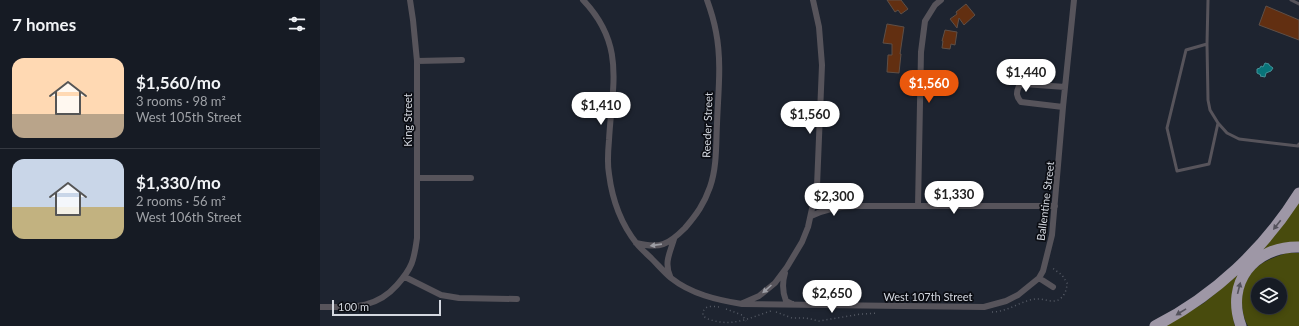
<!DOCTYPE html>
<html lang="en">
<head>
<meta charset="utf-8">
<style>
	:root { --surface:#161b24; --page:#232831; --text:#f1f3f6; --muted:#9ea1a6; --line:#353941; --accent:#ea580c }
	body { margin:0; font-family:Lato,sans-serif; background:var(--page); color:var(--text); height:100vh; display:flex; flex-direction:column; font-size:15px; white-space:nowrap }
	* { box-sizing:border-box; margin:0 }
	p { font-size:13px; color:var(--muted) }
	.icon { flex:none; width:22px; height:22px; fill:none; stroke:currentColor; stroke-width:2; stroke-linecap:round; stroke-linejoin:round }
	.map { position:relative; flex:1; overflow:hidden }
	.sheet { display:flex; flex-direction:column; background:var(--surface); width:320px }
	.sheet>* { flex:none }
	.controls { position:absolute; left:931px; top:278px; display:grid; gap:8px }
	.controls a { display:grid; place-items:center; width:36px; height:36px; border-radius:50%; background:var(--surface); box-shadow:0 2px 6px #0003,0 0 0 1px var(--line); font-size:20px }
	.scale { position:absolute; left:12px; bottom:10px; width:109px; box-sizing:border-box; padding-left:4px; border:2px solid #d4d8e0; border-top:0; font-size:11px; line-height:14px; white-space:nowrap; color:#d4d8e0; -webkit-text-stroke:3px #0b0d13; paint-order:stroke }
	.price { position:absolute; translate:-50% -34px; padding:0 9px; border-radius:14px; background:#fff; color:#222; font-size:13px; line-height:26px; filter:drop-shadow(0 1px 2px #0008) }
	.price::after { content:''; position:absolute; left:50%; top:24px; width:12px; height:9px; margin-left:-6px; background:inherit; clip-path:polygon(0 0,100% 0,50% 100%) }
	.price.selected { background:var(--accent); color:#fff }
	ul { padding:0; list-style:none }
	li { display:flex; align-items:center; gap:12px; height:100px; padding:0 12px }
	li+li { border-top:1px solid var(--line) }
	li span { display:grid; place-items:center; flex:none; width:112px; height:80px; border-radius:12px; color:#555 }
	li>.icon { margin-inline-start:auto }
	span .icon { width:48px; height:48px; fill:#fffc; stroke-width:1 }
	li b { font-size:17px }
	h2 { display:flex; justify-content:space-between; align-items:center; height:48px; padding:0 12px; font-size:17px }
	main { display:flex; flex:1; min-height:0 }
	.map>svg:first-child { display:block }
	.green { fill:#484b0d; fill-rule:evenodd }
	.water { fill:#087479; stroke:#459298 }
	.building { fill:#622f11; stroke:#5e4f47 }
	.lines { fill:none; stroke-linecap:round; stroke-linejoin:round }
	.path { stroke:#565b66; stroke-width:1.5; stroke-dasharray:1 3; stroke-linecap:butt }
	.lane { stroke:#57545b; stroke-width:3 }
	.street { stroke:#57545b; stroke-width:6 }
	.highway { stroke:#9e97a6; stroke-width:11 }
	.oneway { fill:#54525c }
	.oneway2 { fill:#9c9da4 }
	.labels { text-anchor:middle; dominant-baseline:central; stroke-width:3.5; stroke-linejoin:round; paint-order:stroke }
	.street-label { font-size:11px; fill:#d4d8e0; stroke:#0b0d13 }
</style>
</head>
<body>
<main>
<section class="sheet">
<h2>7 homes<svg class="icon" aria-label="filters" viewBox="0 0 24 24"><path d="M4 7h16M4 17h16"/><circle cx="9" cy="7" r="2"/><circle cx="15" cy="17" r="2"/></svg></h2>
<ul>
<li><span style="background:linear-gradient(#ffd9b3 70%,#b9a48a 0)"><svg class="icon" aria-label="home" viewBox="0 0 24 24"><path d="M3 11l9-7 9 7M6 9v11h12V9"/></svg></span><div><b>$1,560/mo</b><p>3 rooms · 98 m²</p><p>West 105th Street</p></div></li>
<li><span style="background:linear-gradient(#c9d6e8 60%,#c2b280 0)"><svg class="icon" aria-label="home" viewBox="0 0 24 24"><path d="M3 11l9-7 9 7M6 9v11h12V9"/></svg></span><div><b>$1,330/mo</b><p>2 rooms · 56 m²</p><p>West 106th Street</p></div></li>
</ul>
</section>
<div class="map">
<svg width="979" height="326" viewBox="0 0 979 326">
	<rect width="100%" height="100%" fill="#1e2430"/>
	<path class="green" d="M979,200v43l-37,8z
		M967,253h12v73h-51c-5,-9 -6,-17 -6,-27 2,-28 21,-39 45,-46zM938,285h22v22h-22z
		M920,273c-5,18 -11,35 -5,53h-70l39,-23z"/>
	<path class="water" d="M945,63l4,1v1l4,3 -2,3 -5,2 -1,4 -5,-1 1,-1 -4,-2v-4l3,-1 1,-2 2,1z"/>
	<path class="building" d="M567,0h14l7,9 -7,5 -3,-4 -3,2z
		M646,4l9,11 -11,10 -5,-7 -2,10 -7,-9 7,-5 -1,-2z
		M946,6l33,14v20l-40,-15z
		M567,24l17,3 -4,27h1l-2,19 -12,-1 1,-17h4v-11l-9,-1z
		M625,30l12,2 -2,13 -4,-1 -1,5 -8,-1 1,-7h-1z"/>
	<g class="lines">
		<path class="path" d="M399,307c-8,-1 -17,-2 -16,9 4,3 8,4 12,5 20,5 37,-4 56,-10
			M406,309l16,6 4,6
			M456,312l16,6h14l13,3 42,-7 17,-1
			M672,312c16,0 30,-12 44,-13 8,-1 16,5 24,0 5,-4 7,-10 7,-16l-5,-8 -11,-8"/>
		<path class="lane" d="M888,0l-1,44 1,56 2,10 8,13 9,10 12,6 59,7 1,-2
			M971,0l8,4
			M887,44l-21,6 -19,78 10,43 32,-7 9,-41"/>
		<path class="street" d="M263,0c43,45 29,85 26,140 -1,11 -2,23 0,34 3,24 12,50 28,70 4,5 10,10 15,15 6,6 12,13 19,19 20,16 46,22 71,26l242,3 22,-6 12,-6 21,-17 4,-7 9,-36 11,-128 11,-107
			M97,61l45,-1
			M743,107l-42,-5c-5,-6 -5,-9 -2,-16l5,-2 41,3
			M97,178h54
			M497,186l13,11 20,7
			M598,206l3,-154 4,-31 10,-16 6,-5
			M491,216c15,-7 26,-9 43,-10h201
			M316,243c24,6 32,2 49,-15 12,-14 19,-24 25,-41 7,-20 6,-43 7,-63 1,-30 5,-62 -1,-92 -2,-11 -5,-21 -9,-32
			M465,273c-3,10 -3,18 1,28l6,3
			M350,276c-6,-14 0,-23 4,-37
			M85,277l36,18 18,3 58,1
			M719,278l14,9
			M423,303l16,-7 16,-13 12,-16 15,-25 6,-15 9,-41 5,-121 -3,-38 -6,-27
			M0,307c30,0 55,3 77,-22 15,-17 17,-24 20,-47v-177l-4,-41 -3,-20"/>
		<path class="highway" d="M835,326c59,-30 109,-77 144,-133
			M921,326c-16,-43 13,-80 58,-79"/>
	</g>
	<defs><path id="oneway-solid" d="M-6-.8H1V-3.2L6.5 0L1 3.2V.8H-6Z"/></defs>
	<g class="oneway">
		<use href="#oneway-solid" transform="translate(957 225) rotate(128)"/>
		<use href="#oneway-solid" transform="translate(919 288) rotate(-76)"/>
		<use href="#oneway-solid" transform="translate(861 312) rotate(148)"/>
	</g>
	<g class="oneway2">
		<use href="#oneway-solid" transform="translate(336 245) rotate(172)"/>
		<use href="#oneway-solid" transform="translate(447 289) rotate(138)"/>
	</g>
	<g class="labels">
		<g class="street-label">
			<text transform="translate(87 120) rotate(-90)">King Street</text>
			<text transform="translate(387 125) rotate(-88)">Reeder Street</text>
			<text transform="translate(725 201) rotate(-83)">Ballentine Street</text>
			<text x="608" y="296">West 107th Street</text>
		</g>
	</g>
</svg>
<div class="controls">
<a><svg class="icon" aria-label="layers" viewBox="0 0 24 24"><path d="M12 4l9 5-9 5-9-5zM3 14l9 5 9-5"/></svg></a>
</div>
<div class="scale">100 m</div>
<b class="price" style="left:706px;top:93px">$1,440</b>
<b class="price selected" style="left:609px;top:104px">$1,560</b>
<b class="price" style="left:281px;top:126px">$1,410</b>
<b class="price" style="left:490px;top:135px">$1,560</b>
<b class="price" style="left:634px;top:215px">$1,330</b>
<b class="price" style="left:514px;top:217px">$2,300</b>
<b class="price" style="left:512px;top:314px">$2,650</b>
</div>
</main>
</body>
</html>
